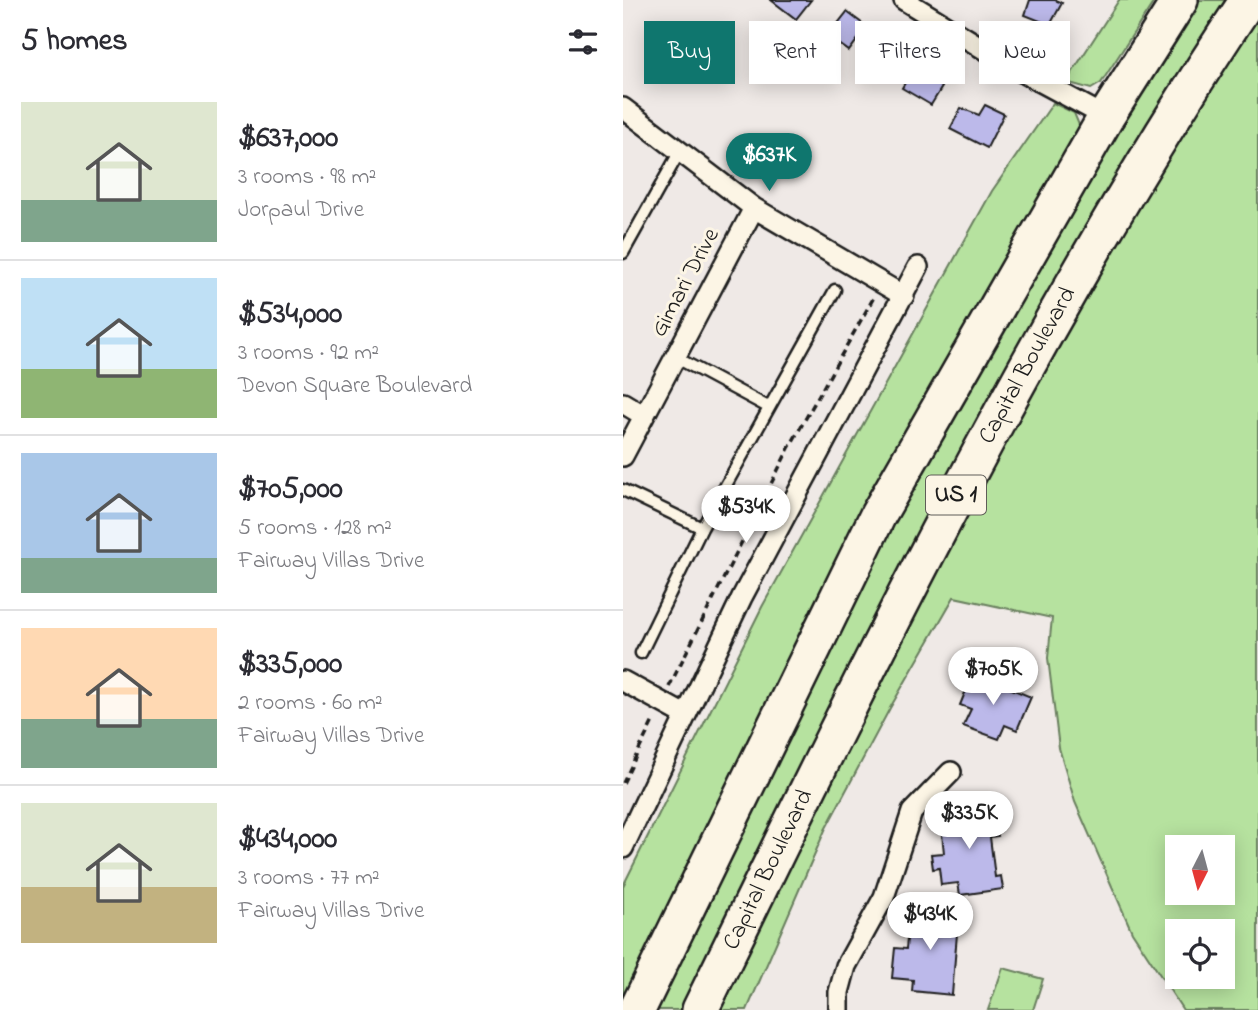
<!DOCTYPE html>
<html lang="en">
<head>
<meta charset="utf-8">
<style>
	:root { --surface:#fff; --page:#f7f7f7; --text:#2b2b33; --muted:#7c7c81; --line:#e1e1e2; --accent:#0f766e }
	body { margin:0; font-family:"Indie Flower",sans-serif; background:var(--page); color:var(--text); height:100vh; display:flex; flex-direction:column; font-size:26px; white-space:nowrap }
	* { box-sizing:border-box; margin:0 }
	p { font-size:23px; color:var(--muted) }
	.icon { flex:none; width:38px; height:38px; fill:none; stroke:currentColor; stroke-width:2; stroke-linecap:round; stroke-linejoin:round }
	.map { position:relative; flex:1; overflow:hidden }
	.drawer { display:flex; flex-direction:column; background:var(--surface); width:623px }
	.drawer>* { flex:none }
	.top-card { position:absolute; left:21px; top:21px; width:508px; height:63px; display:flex; gap:14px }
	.needle { width:46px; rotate:186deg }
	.tools { position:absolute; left:542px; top:835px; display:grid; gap:14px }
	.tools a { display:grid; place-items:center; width:70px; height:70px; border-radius:0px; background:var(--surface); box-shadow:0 4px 18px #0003; font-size:35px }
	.price { position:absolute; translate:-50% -60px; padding:0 16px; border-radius:24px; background:#fff; color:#222; font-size:23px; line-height:46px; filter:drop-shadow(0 2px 4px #0008) }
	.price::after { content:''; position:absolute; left:50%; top:42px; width:21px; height:16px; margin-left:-10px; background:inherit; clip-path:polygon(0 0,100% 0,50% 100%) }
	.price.selected { background:var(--accent); color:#fff }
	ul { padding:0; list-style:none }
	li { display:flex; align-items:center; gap:21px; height:175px; padding:0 21px }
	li+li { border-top:2px solid var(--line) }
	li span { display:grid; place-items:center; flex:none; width:196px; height:140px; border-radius:0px; color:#555 }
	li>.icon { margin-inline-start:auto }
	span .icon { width:84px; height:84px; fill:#fffc; stroke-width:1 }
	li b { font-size:30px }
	h2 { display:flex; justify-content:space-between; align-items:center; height:84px; padding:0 21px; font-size:30px }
	.tag { padding:0 24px; border-radius:0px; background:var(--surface); box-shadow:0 4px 18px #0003; font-size:24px; line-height:63px }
	.tag.selected { background:var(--accent); color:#fff }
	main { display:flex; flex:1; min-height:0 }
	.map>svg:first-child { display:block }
	.green { fill:#b6e29f; stroke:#697f5e; stroke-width:2; fill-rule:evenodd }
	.building { fill:#bcb9ea; stroke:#1c1c1c; stroke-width:2 }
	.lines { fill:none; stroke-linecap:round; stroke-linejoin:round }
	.lane-casing { stroke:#1c1c1c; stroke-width:15 }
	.street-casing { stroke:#1c1c1c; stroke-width:24 }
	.highway-casing { stroke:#1c1c1c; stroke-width:40 }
	.path { stroke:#1c1c1c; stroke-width:3.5; stroke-dasharray:7 5; stroke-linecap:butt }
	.lane { stroke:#fcf5e5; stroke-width:10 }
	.street { stroke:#fcf5e5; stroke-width:19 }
	.highway { stroke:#fcf5e5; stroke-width:35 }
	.labels { text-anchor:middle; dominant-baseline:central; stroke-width:6; stroke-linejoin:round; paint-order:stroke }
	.shield { fill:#fcf5e5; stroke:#5f5d58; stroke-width:2 }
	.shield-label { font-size:23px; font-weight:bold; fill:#1c1c1c }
	.street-label { font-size:24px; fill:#1c1c1c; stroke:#fcf5e5 }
</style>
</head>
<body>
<main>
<section class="drawer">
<h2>5 homes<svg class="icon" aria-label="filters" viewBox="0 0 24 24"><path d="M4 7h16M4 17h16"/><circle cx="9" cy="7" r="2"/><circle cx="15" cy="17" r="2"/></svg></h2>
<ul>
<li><span style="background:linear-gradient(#dfe7d0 70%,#7fa58c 0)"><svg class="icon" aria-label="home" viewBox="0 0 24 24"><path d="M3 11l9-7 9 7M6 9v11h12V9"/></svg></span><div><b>$637,000</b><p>3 rooms · 98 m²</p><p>Jorpaul Drive</p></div></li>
<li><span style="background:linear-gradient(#bfe0f5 65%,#8fb573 0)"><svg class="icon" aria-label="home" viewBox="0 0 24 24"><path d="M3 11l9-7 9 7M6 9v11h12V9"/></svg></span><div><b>$534,000</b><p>3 rooms · 92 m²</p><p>Devon Square Boulevard</p></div></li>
<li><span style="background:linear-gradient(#a9c7e8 75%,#7fa58c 0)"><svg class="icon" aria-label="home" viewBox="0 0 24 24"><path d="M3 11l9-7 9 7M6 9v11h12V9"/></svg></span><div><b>$705,000</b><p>5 rooms · 128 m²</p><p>Fairway Villas Drive</p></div></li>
<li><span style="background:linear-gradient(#ffd9b3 65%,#7fa58c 0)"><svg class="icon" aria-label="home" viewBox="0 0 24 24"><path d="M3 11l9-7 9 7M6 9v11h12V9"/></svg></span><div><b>$335,000</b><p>2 rooms · 60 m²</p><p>Fairway Villas Drive</p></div></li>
<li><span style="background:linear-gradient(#dfe7d0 60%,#c2b280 0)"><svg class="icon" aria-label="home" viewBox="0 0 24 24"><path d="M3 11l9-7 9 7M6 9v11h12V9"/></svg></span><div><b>$434,000</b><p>3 rooms · 77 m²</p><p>Fairway Villas Drive</p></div></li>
</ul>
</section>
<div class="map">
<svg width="635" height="1010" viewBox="0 0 635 1010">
	<rect width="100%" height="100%" fill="#efe9e6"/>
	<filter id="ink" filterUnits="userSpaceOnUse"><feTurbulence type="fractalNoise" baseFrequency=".0143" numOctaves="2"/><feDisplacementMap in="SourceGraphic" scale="14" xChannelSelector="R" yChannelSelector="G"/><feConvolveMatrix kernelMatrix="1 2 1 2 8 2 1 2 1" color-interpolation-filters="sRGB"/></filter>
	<g filter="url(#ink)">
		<path class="green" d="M496,0h36l-54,83 -10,6 -25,-7z
			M571,0h43l-550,1010h-30l169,-368 262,-472z
			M635,11v999h-75l-51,-78 -57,-130 -16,-54 -11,-90 4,-40 -98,-21 -64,111 -65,122 -78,180h-33l348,-688zM555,847h45v45h-45zM555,931h45v45h-45z
			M430,103l21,10 5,12 -1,17 -455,868v-124l139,-279 230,-416z
			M380,968l40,11 -10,31h-45z"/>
		<path class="building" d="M148,0h40l-15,19z
			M407,0h25l7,3 -12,22 -25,-10z
			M224,12l20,15 -18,24 -21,-15z
			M291,67l21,12 -2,3 9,5 -11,18 -29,-17z
			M362,105l19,9 -17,34 -37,-19 11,-21 18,7z
			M350,673l58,24 -14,33 -12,-5 -6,14 -36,-13 8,-17 -11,-4z
			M374,804l2,10 -6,1 5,21 -8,1 5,40 6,-1 2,13 -43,6 -2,-12 -17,2 -2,-17 -6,1 -2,-15 13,-1 -3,-29 16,-3 -1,-12z
			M302,906l34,3 -7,86 -40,-4 1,-11 -21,-2 3,-30 11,1 3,-31 15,1z"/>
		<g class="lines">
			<g class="lane-casing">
				<path id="lane" d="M0,253l57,-102
					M52,357l93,50
					M0,490l79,38
					M18,653l61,-125 133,-238"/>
			</g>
			<g class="street-casing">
				<path id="street" d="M281,0l109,67 93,50
					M0,108l131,100 150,88
					M0,403l20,12
					M0,456l131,-248
					M0,681l62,34
					M0,848l119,-251 176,-330
					M216,1010v-18l7,-26 38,-69 28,-85 39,-40"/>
			</g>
			<g class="highway-casing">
				<g id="highway">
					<path d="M14,1010l241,-495 228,-398 74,-117"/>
					<path id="s1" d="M77,1010c168,-345 335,-690 548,-1010"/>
				</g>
			</g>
			<path class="path" d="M46,687l120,-239 85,-151
				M0,783l31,-64"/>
			<use href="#lane" class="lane"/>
			<use href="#street" class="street"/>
			<use href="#highway" class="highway"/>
		</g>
	</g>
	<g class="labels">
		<rect class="shield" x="303" y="475.5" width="60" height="39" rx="5"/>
		<g class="shield-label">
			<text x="333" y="495">US 1</text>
		</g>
		<g class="street-label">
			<text transform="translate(63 283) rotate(-62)">Gimari Drive</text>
			<text stroke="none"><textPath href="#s1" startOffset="723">Capital Boulevard</textPath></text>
			<text stroke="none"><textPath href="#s1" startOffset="156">Capital Boulevard</textPath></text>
		</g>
	</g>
</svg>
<div class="tools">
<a><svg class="needle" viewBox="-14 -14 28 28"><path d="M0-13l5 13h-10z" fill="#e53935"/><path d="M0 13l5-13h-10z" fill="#7c7c81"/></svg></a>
<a><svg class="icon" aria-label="locate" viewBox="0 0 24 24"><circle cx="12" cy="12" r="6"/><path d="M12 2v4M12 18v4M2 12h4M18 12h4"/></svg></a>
</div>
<b class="price selected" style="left:146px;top:193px">$637K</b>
<b class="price" style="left:123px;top:545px">$534K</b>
<b class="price" style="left:370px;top:707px">$705K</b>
<b class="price" style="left:346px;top:851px">$335K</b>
<b class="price" style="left:307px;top:952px">$434K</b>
<div class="top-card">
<a class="tag selected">Buy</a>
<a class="tag">Rent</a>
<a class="tag">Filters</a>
<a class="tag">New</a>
</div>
</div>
</main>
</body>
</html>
